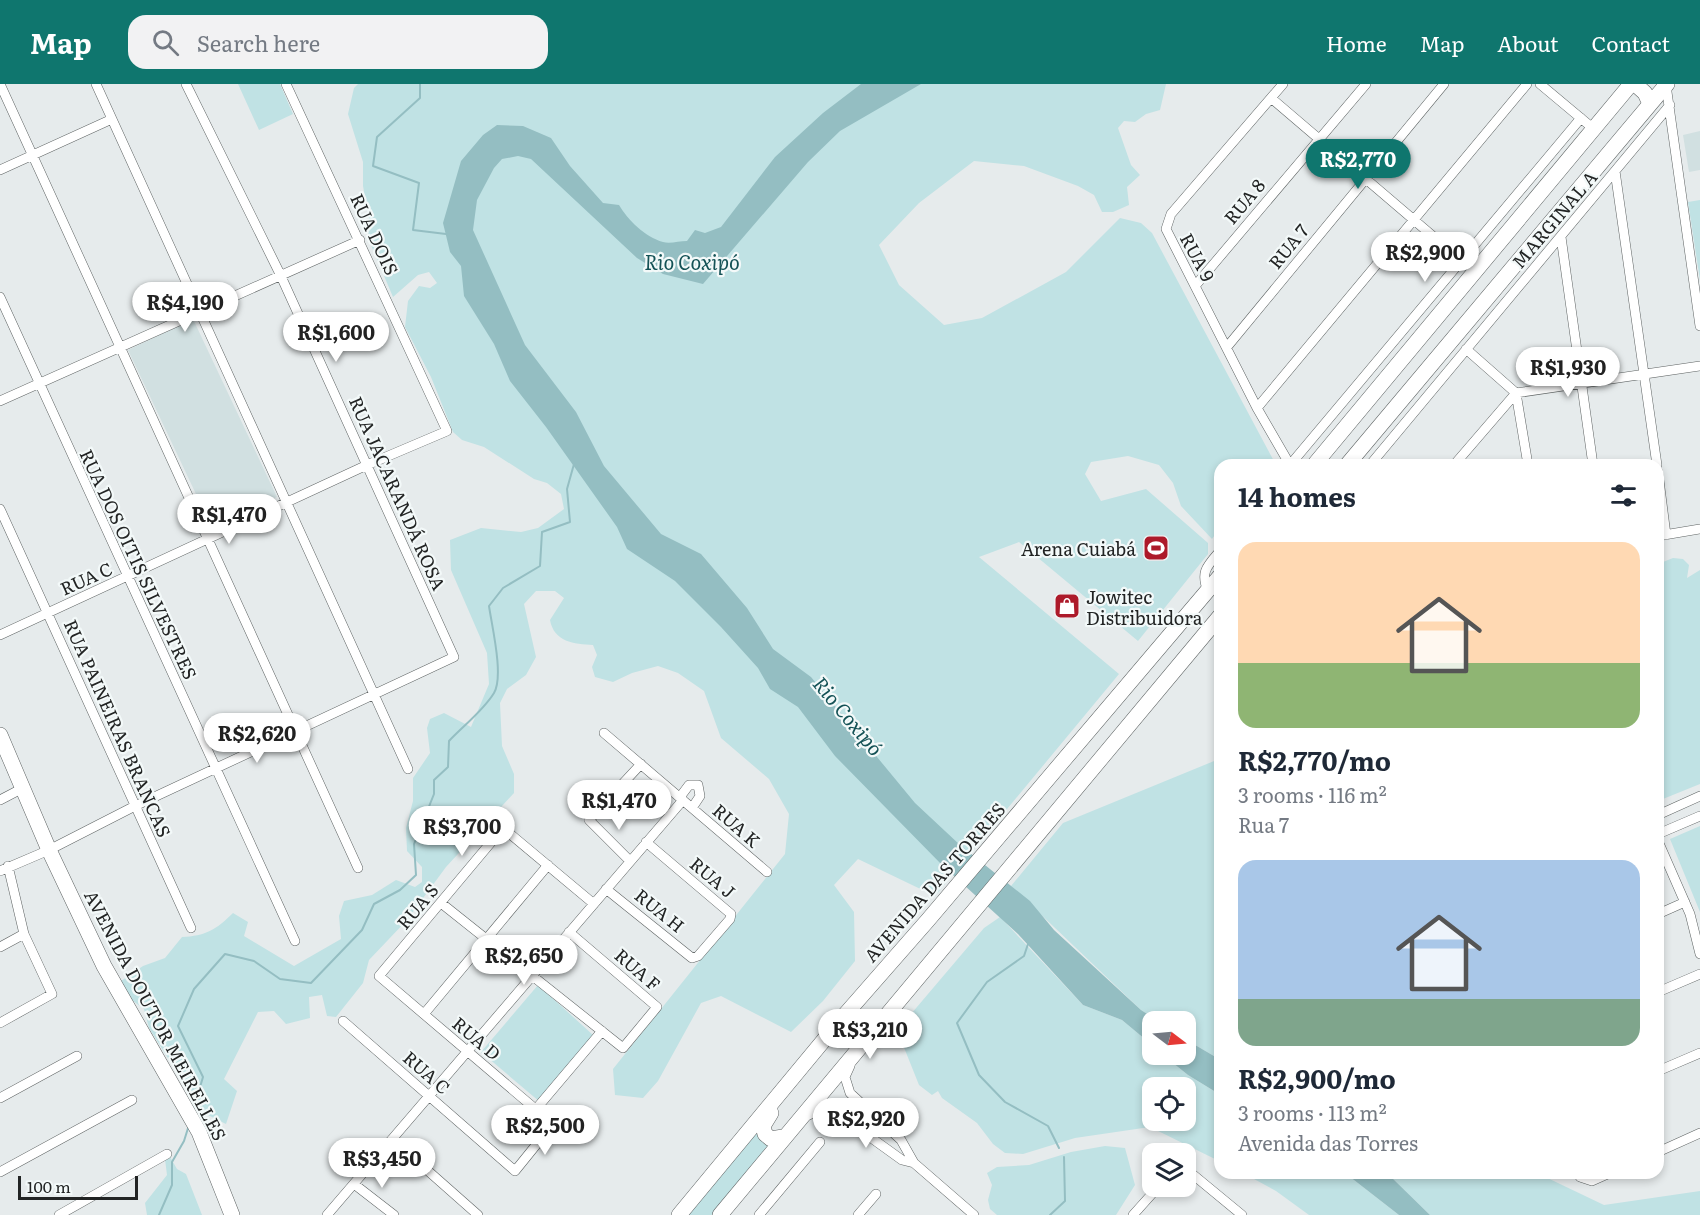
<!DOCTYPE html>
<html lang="en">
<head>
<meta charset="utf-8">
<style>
	:root { --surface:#fff; --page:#f2f2f3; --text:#1f2937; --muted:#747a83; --accent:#0f766e }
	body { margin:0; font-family:Literata,serif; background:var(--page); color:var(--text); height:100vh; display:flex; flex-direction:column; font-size:22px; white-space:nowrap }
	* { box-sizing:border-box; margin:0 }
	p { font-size:20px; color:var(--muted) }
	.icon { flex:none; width:33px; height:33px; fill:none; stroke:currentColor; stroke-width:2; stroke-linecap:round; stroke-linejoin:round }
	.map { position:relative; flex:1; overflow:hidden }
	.details { position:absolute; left:1214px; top:375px; width:450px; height:720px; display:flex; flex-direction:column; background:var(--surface); border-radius:18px; box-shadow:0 3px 9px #0003 }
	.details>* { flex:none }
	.needle { width:39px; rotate:106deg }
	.tools { position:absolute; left:1142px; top:927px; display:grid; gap:12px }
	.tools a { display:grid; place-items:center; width:54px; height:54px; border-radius:12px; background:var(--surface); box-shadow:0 3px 9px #0003; font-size:30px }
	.scale { position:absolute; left:18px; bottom:15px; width:120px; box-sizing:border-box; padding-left:6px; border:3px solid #222424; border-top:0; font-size:16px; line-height:21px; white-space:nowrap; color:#222424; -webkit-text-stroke:4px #f3f9f9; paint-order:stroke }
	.price { position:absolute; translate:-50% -51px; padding:0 14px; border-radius:21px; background:#fff; color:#222; font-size:20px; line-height:39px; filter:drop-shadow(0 2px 3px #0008) }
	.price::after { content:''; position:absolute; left:50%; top:36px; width:18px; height:14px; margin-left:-9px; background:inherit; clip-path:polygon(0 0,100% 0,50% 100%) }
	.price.on { background:var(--accent); color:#fff }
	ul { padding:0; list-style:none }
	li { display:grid; align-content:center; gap:12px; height:318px; padding:0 24px }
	li span { display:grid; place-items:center; height:186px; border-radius:18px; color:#555 }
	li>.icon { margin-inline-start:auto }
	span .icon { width:108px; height:108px; fill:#fffc; stroke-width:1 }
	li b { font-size:26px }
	h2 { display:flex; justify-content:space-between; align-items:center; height:72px; padding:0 24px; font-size:26px }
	header { display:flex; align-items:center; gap:36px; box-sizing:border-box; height:84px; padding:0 30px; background:var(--accent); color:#fff }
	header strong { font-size:28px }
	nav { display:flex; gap:33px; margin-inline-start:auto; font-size:21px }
	.search { width:420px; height:54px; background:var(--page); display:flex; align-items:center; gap:15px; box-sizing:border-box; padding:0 21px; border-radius:18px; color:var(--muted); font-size:22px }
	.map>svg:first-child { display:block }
	.built { fill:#d1e0e1 }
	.green { fill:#c0e2e4; fill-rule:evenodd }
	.water { fill:#94bec2 }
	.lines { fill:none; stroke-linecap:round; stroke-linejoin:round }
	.stream { stroke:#94bec2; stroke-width:2 }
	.minor-casing { stroke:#5e6363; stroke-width:10 }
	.primary-casing { stroke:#5e6363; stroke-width:16 }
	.minor { stroke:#fff; stroke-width:9 }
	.primary { stroke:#fff; stroke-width:15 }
	.labels { text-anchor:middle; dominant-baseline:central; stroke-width:4.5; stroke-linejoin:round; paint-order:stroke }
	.street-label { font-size:18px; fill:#222424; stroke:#f3f9f9 }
	.poi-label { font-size:18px; fill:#222424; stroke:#f3f9f9; text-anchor:end }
	.water-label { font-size:20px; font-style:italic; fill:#145256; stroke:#f3f9f9 }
</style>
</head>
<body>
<header>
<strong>Map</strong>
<div class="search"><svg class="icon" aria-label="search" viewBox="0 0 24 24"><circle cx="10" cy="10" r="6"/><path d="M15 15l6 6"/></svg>Search here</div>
<nav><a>Home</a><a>Map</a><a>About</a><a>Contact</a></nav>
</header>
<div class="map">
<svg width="1700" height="1131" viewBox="0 0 1700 1131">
	<rect width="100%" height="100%" fill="#e6ebec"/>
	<path class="built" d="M1700,47v39l-11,2 -6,-37z
		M193,235l84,178 -65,31 -84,-178z"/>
	<path class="green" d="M238,0h42l13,30 -34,16z
		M358,0h808l-6,26 -14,4 -11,8 -11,-1 -6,7 13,37 9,10 -13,12 2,18 -16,7h-11l-8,-17 -16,-9 -54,-20 -50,-5 -55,42 -40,42 20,40 45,40 38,-7 84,-46 54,-54 21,5 11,10 124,232h-56l-1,64 -7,10 -31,-33 -8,-23 -14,-18 -31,-9 -37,6 -6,12 16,27 45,-12 62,54v11l-70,87 -119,-99 -40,15 140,117 -184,222 -77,-37 -24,26 20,27 1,49 -32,40 -32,31 -70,-36 -20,7 -43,78 -15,17 -28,-3 -2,-26 172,-215 4,-40 -20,-35 -48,-41 -17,-47 -26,-18 -20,-7 -26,7 -19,9 -18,-5 -3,-10 5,-12 -4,-10c-19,-1 -39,-3 -43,-25l14,-22 -9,-7h-19l-12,13 12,53 -10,18 -19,14 -7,14 2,43 12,28v19l-68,74 -39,53 -38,40 -6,23 -27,34 -9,-1 -5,-21 -13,2 1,21 -24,6 -12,-13 -16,1 -34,67 13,12 -11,33 -22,-11 -9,-12 -46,-73 -5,-19 -15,-11 -8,-17 22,-15 22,-8 17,-21c23,-1 34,-7 51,-24l15,9 -4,14 50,30 47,-27 -2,-23 5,-15 28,-6 24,-15 19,7 7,-5v-15l-15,-16 -1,-23 7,-27v-23l17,-25 -3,-25 3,-9 14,-6 27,14 18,-43 -2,-31 -36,-83 -1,-30 31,-12 40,4 17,-4 26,-19 -3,-15 -14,-11 -13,-4 -50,-32 -22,-7 -9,-8 -22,-55 -26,-50 3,-26 11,-15 11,2 7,-5 -8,-11 -11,3 -25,22 -25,-59 1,-19 -6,-33v-24l-15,-48 6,-26z
		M1700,116v80l-12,-78z
		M1673,474l10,1 6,6 -2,13 13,-8v214l-42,17v-237z
		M1219,675v300l-34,-20v-17l-27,-1 -17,-11 -130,-124 52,-63z
		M1700,742v86l-30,-73z
		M1000,833l83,88 39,15 30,25v9l11,1 25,20 31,19v67l-69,-34 -75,11 -52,16 -18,-1 -12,-9 -16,-21 -35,-25 -4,-7 -6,4 -13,-10 -20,-50 1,-8 84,-99zM1152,1004h33v32h-33z
		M538,901l55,50 -53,67 -59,-50z
		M760,1045l11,16 -57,70h-26z
		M1105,1062l20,2 10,37 -19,30h-119l-7,-6 -2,-9 4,-15 -5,-12 10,-6 32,-2 42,-13z
		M170,1073l7,12 9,5 16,41h-55l-2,-12 22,-28 -2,-16z
		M1243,1089h102l54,42h-90l-33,-24z
		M1387,1089h150l67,32 96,-14v24h-270z"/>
	<path class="water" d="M861,0h60l-81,47 -32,31 -105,122 -40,-10 -26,-16 -106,-99 -13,-3 -16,3 -8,9 -17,32 -4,30 52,115 51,67 28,54 57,68 40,20 46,54 26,41 38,28 104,126 45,42 70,56 24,29 87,80 17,11 -6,1v23l-30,-25 -39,-15 -65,-71 -75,-68 -108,-110 -37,-49 -28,-18 -12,-21 -37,-41 -46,-46 -48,-32 -10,-22 -71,-100 -36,-46 -16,-37 -30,-48 -3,-30 -11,-14 -7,-29 18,-62 22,-26 14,-10 26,1 28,12 19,28 33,37 16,2c9,15 26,32 44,37 7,2 16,-1 24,-1l8,-11 10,3 16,-6 54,-70 48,-44z
		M1185,955l34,20v35l-31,-19 -25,-20 22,-1z
		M1345,1089h42l43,42h-31z"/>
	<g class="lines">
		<path class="stream" d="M420,0v14l-43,39 -4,29 46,17 -6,47 33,4
			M1028,860l-4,12 -37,26 -30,41 22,52 26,27 43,24 11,22
			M193,1027l10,-34 -25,-51 16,-37 31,-35 29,7 26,18 31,4 51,-53 12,-26 26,-14 16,-15 -2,-31 20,-50v-14l14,-13 1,-26c14,-15 34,-30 45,-48 10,-17 -2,-66 -5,-87l14,-18 37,-22 2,-34 28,-10 -3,-33 7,-25
			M159,1131l13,-30v-23l12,-21 5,-16
			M1050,1131l15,-14 -1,-44"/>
		<g class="minor-casing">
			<path id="minor" d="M0,0l358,784
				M96,0l312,685
				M1283,0l-112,130 -5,15 91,179 33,57
				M1540,0l55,46
				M1666,1l34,241
				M1271,14l191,163
				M0,86l112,-51
				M1615,87l42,294
				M1561,153l32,228
				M1195,202l171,-202
				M0,213l295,644
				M1227,263l217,-263
				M1466,265l50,44 12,72
				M0,317l360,-161
				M1257,324l270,-324
				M1290,381l291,-347
				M1370,381l300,-360
				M1454,381l62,-72 184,-27
				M1658,388l8,63
				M0,425l191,419
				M1658,452l42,-7
				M1208,507c-8,-19 -1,-25 12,-40
				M0,551l367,-170 80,-34 -161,-347
				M604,649l163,139
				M680,713l9,-12h9l2,11 -8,12
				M0,716l23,-12
				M1658,731l42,-19
				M1658,750l42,-18
				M1658,757l32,73 10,40
				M630,777l-41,-41 52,-56
				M0,787l49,-21 86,-44 319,-149 -174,-383 -94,-190
				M606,805l86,69 6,-2 32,-37 1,-5 -85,-72
				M441,819l182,145 34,-41 -88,-75
				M1658,830l27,-12
				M0,863l24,-13
				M1658,908l42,-18
				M424,930l124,-149
				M343,937l172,150 38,-47 -174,-148 124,-148 91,76
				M0,939l52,-29 -28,-60 -16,-68
				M850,982l-5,11 5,16 51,47 13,23 60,52
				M1658,987l42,-18
				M0,1014l77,-42
				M536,1025l66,-78
				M809,1031l11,-7 14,3 68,49 12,3
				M392,1055l86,76
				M1658,1068l42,-19
				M1185,1084l57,47
				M0,1088l132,-72
				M1578,1089l2,4 12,4 18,-8
				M354,1100l40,31
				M59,1131l108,-61
				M327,1131l356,-415
				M759,1131l61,-73
				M858,1131l18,-21
				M1133,1131l26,-29"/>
		</g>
		<g class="primary-casing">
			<path id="primary" d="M1635,0l10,9 5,11
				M1314,381l317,-381
				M1347,381l320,-381
				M0,651l49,115 55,116 95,166 33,83
				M771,1029l-8,13 2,8 6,5 12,-2
				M679,1131l164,-198 85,-97 292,-344
				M720,1131l500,-599"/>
		</g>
		<use href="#minor" class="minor"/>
		<use href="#primary" class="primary"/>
	</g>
	<defs>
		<g id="stadium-square" transform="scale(1.35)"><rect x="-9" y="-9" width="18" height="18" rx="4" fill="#ad1a2a" stroke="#f3f9f9"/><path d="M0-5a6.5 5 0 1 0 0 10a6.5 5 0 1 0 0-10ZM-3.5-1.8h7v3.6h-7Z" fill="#fff"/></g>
		<g id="shop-square" transform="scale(1.35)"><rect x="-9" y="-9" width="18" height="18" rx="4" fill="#ad1a2a" stroke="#f3f9f9"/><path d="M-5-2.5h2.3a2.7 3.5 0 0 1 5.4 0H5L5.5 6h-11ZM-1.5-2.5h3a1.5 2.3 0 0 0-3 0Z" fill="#fff"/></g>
	</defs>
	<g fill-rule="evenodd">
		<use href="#stadium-square" x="1156" y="464"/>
		<use href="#shop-square" x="1067" y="522"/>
	</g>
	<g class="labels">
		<g class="street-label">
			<text transform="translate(1244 117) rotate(-50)">RUA 8</text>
			<text transform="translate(1554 135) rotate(-50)">MARGINAL A</text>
			<text transform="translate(375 150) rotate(65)">RUA DOIS</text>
			<text transform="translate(1288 162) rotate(-51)">RUA 7</text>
			<text transform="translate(1198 173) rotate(62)">RUA 9</text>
			<text transform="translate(398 409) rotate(66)">RUA JACARANDÁ ROSA</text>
			<text transform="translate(139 480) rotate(65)">RUA DOS OITIS SILVESTRES</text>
			<text transform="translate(86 494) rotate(-24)">RUA C</text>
			<text transform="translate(118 644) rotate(66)">RUA PAINEIRAS BRANCAS</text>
			<text transform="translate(737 741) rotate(41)">RUA K</text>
			<text transform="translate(713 793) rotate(40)">RUA J</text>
			<text transform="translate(934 798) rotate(-49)">AVENIDA DAS TORRES</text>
			<text transform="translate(417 822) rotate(-50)">RUA S</text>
			<text transform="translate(660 826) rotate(39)">RUA H</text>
			<text transform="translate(638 885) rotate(41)">RUA F</text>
			<text transform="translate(156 931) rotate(62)">AVENIDA DOUTOR MEIRELLES</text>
			<text transform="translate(477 954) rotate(40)">RUA D</text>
			<text transform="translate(427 988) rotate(41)">RUA C</text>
		</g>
		<g class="poi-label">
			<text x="1136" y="464">Arena Cuiabá</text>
			<text x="1086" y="512" text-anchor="start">Jowitec<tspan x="1086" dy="21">Distribuidora</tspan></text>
		</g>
		<g class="water-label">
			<text x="692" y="177">Rio Coxipó</text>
			<text transform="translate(849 631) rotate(50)">Rio Coxipó</text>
		</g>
	</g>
</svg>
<div class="tools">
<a><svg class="needle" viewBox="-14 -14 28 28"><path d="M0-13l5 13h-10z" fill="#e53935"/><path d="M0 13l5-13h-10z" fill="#747a83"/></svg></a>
<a><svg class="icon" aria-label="locate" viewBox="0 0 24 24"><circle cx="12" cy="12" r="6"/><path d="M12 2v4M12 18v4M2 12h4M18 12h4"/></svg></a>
<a><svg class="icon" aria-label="layers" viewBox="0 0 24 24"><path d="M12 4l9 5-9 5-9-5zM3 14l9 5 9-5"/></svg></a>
</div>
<div class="scale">100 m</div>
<b class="price on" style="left:1358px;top:106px">R$2,770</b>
<b class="price" style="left:1425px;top:199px">R$2,900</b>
<b class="price" style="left:185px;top:249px">R$4,190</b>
<b class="price" style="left:336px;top:279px">R$1,600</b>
<b class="price" style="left:1568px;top:314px">R$1,930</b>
<b class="price" style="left:229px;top:461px">R$1,470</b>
<b class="price" style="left:257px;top:680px">R$2,620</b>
<b class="price" style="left:619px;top:747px">R$1,470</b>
<b class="price" style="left:462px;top:773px">R$3,700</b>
<b class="price" style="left:524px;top:902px">R$2,650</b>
<b class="price" style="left:870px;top:976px">R$3,210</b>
<b class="price" style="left:866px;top:1065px">R$2,920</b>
<b class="price" style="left:545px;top:1072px">R$2,500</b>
<b class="price" style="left:382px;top:1105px">R$3,450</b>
<section class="details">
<h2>14 homes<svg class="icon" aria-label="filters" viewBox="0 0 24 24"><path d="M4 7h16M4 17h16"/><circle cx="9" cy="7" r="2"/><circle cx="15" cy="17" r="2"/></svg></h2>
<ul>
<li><span style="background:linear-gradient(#ffd9b3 65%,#8fb573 0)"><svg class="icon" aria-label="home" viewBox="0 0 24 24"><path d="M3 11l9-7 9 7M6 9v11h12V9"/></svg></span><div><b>R$2,770/mo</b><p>3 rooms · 116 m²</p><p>Rua 7</p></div></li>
<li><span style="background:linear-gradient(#a9c7e8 75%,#7fa58c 0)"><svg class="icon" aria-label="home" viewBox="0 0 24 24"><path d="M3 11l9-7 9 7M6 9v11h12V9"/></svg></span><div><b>R$2,900/mo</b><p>3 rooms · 113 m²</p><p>Avenida das Torres</p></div></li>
</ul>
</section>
</div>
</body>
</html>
